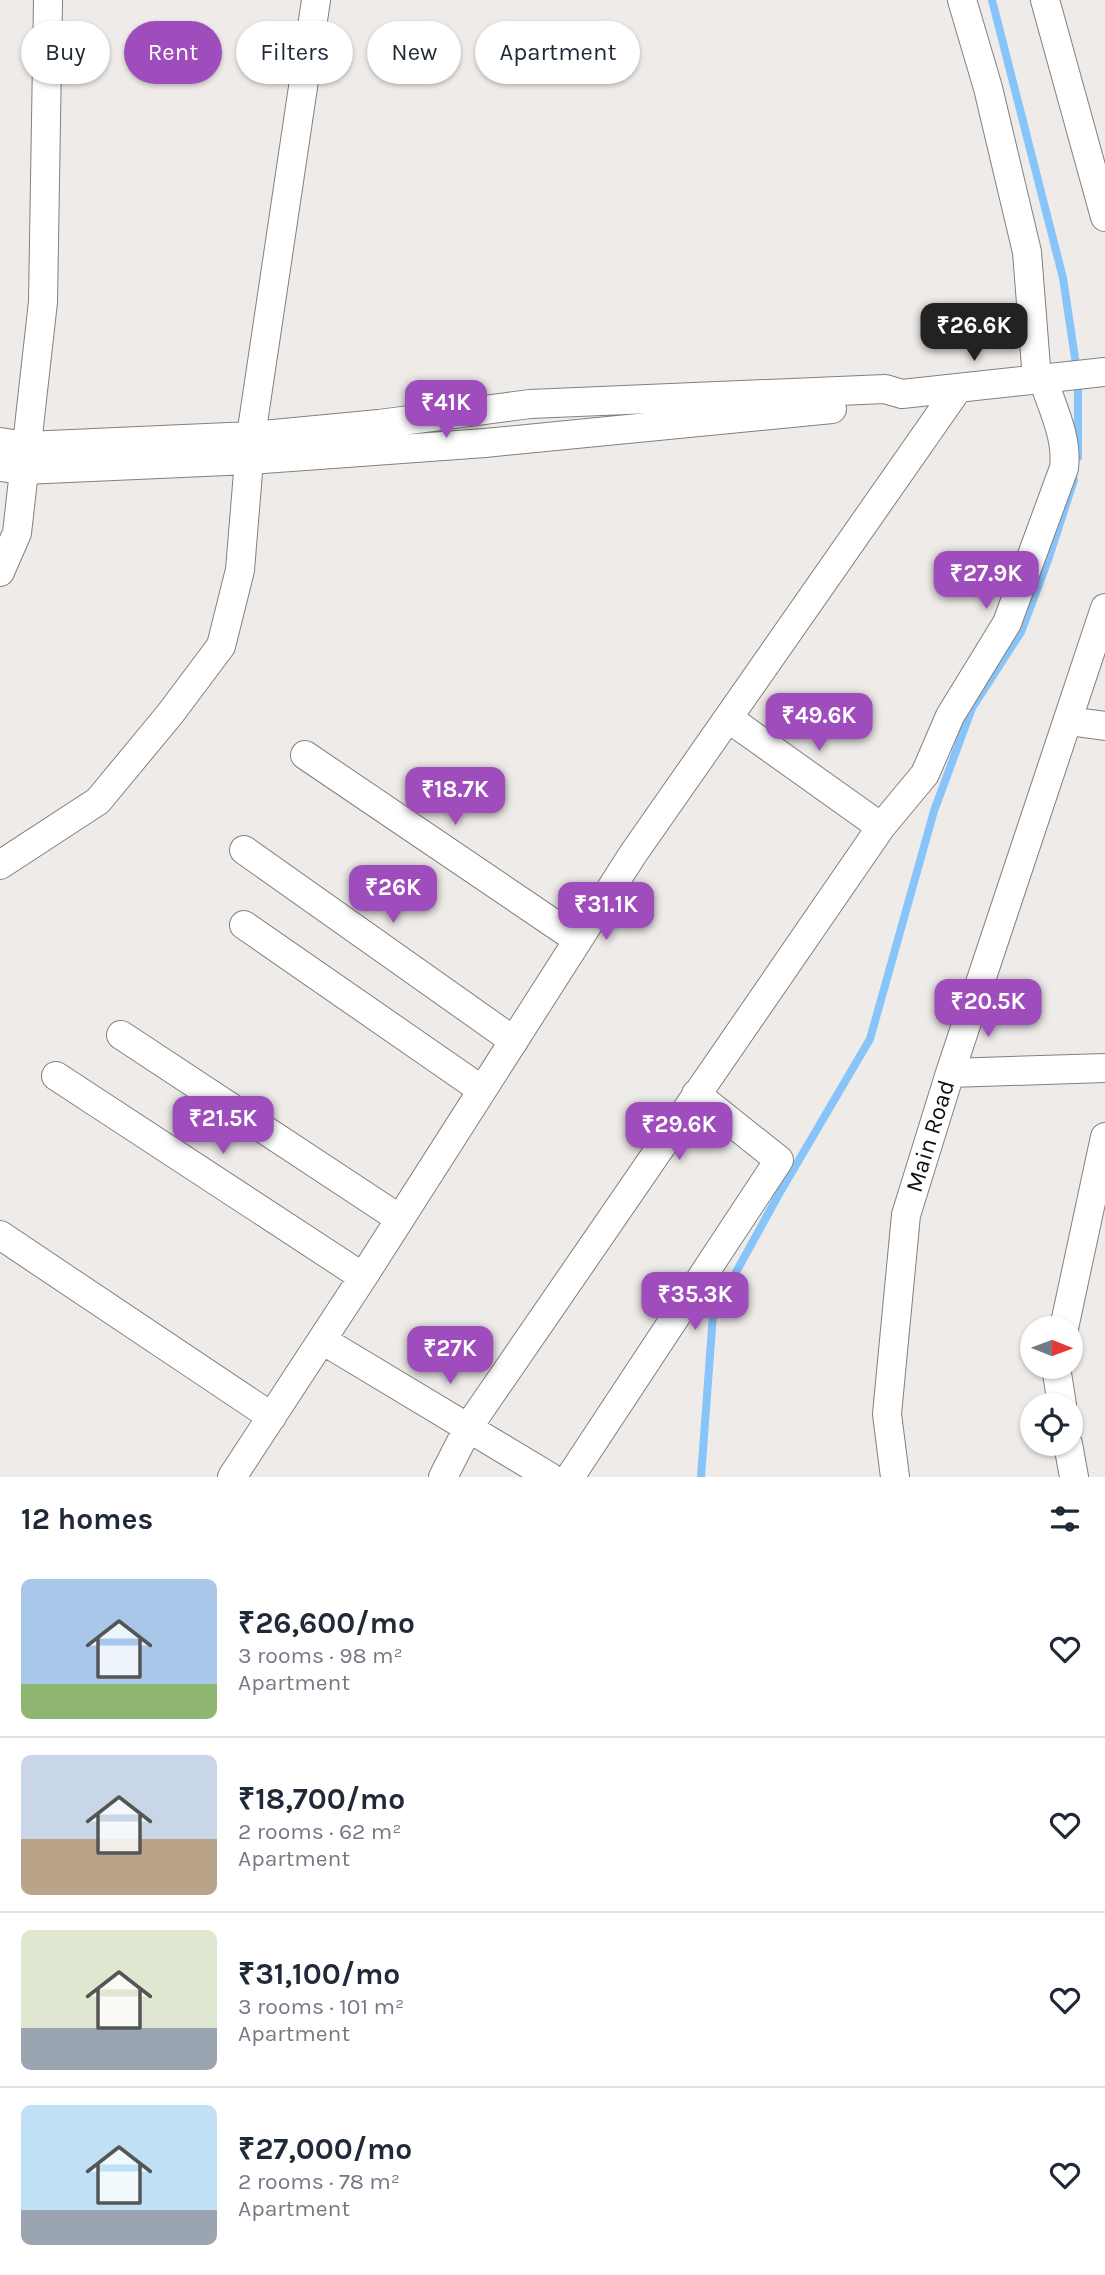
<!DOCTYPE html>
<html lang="en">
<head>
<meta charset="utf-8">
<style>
	:root { --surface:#fff; --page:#f2f2f3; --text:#1f2937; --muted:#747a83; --line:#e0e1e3; --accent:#9f4cbc }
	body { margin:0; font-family:Karla,sans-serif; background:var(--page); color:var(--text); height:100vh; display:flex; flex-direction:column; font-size:26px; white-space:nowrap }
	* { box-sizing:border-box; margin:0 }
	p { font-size:23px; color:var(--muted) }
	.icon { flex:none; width:38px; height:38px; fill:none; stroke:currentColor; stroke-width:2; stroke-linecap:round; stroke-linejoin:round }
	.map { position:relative; height:1477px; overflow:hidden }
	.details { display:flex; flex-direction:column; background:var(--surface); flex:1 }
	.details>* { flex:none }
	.banner { position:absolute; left:21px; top:21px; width:700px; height:63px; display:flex; gap:14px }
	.needle { width:46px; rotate:91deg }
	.controls { position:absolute; left:1020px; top:1316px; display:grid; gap:14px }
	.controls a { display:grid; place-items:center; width:63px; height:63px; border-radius:50%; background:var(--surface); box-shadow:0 2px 5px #0004; font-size:35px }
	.price { position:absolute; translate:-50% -60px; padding:0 16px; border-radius:14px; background:var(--accent); color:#fff; font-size:23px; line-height:46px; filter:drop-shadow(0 2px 4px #0008) }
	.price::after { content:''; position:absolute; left:50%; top:42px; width:21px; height:16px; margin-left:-10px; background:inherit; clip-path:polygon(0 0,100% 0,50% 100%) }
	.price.selected { background:#222; color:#fff }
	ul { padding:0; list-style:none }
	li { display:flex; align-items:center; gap:21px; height:175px; padding:0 21px }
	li+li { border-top:2px solid var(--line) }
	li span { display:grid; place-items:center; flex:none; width:196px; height:140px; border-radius:10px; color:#555 }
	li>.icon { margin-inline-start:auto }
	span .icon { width:84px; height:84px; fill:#fffc; stroke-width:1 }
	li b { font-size:30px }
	h2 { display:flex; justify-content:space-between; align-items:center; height:84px; padding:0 21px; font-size:30px }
	.chip { padding:0 24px; border-radius:32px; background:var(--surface); box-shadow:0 2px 5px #0004; font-size:24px; line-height:63px }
	.chip.selected { background:var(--accent); color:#fff }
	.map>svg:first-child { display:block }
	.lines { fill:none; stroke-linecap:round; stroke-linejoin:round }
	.stream { stroke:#86c4fa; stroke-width:8 }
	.minor-casing { stroke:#83807e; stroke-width:30 }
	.minor { stroke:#fff; stroke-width:28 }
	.labels { text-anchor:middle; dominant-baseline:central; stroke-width:5; stroke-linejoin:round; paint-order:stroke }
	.street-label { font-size:24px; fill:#131211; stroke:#fff }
</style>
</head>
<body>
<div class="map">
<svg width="1105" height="1477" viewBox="0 0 1105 1477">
	<rect width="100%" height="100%" fill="#eeebe9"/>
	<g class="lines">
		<path class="stream" d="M992,0l71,278 15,100v79
			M701,1477l12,-163 66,-120 91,-155 64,-228 38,-103 49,-76 27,-72 26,-80"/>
		<g class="minor-casing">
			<path id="minor" d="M962,0l26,88 39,164 10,128
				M1045,0l60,217
				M0,442l27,4 224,-10 128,-12 151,-20 355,-15 17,5 203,-22
				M0,467l24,3 225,-10 236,-17 347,-34
				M0,572l17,-39 26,-231 5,-302
				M728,718l153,109
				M1068,721l37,5
				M305,755l273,185
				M244,850l270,191
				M0,865l98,-64 72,-87 51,-68 19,-76 11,-134 65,-436
				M244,925l238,165
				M121,1035l279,184
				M950,1073l155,-5
				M56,1076l307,201
				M0,1235l272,182
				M1064,1328l41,-191
				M322,1340l228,137
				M1056,1367l6,38
				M1068,1444l6,33
				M232,1477l131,-200 270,-423 324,-464
				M443,1477l26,-51 412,-599 44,-53 25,-58 57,-93 57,-155c4,-30 -12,-61 -21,-89
				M570,1477l209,-317 -83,-66
				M895,1477l-8,-63 19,-199 44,-142 155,-465"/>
		</g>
		<use href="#minor" class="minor"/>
	</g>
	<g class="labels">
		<g class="street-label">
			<text transform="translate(930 1136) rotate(-73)">Main Road</text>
		</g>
	</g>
</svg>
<div class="controls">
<a><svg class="needle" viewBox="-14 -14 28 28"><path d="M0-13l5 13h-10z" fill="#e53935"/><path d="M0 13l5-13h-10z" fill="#747a83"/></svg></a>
<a><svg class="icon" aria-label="locate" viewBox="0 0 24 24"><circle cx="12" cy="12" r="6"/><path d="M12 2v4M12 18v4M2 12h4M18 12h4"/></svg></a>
</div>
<b class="price selected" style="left:974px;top:363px">₹26.6K</b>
<b class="price" style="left:446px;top:440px">₹41K</b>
<b class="price" style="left:986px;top:611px">₹27.9K</b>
<b class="price" style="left:819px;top:753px">₹49.6K</b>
<b class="price" style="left:455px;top:827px">₹18.7K</b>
<b class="price" style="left:393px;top:925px">₹26K</b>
<b class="price" style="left:606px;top:942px">₹31.1K</b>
<b class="price" style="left:988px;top:1039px">₹20.5K</b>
<b class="price" style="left:223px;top:1156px">₹21.5K</b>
<b class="price" style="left:679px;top:1162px">₹29.6K</b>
<b class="price" style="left:695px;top:1332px">₹35.3K</b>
<b class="price" style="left:450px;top:1386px">₹27K</b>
<div class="banner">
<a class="chip">Buy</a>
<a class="chip selected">Rent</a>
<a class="chip">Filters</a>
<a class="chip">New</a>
<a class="chip">Apartment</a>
</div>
</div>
<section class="details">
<h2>12 homes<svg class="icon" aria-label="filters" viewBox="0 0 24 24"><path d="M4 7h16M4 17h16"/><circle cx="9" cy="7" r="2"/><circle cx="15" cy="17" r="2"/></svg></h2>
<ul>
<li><span style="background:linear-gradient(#a9c7e8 75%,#8fb573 0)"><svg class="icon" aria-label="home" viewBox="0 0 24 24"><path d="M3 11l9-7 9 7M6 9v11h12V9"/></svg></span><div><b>₹26,600/mo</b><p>3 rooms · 98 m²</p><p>Apartment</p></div><svg class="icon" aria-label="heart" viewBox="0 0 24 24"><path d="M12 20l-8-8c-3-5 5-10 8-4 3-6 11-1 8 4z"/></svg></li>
<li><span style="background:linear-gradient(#c9d6e8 60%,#b9a48a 0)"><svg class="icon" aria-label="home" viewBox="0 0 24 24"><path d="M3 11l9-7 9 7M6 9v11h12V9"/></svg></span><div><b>₹18,700/mo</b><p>2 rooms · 62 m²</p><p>Apartment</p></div><svg class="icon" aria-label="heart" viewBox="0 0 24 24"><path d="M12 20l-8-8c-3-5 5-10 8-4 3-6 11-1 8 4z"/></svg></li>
<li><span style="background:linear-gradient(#dfe7d0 70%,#9aa5b1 0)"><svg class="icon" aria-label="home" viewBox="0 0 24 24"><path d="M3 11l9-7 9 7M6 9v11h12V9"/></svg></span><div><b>₹31,100/mo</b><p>3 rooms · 101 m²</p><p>Apartment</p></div><svg class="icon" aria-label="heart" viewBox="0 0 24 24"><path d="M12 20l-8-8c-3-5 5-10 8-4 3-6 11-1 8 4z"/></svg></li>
<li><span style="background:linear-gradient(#bfe0f5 75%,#9aa5b1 0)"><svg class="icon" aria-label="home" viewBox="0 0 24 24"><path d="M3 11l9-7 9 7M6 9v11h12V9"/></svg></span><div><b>₹27,000/mo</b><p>2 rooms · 78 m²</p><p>Apartment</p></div><svg class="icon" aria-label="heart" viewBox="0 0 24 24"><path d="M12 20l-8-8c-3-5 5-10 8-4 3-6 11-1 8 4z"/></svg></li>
</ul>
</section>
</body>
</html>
